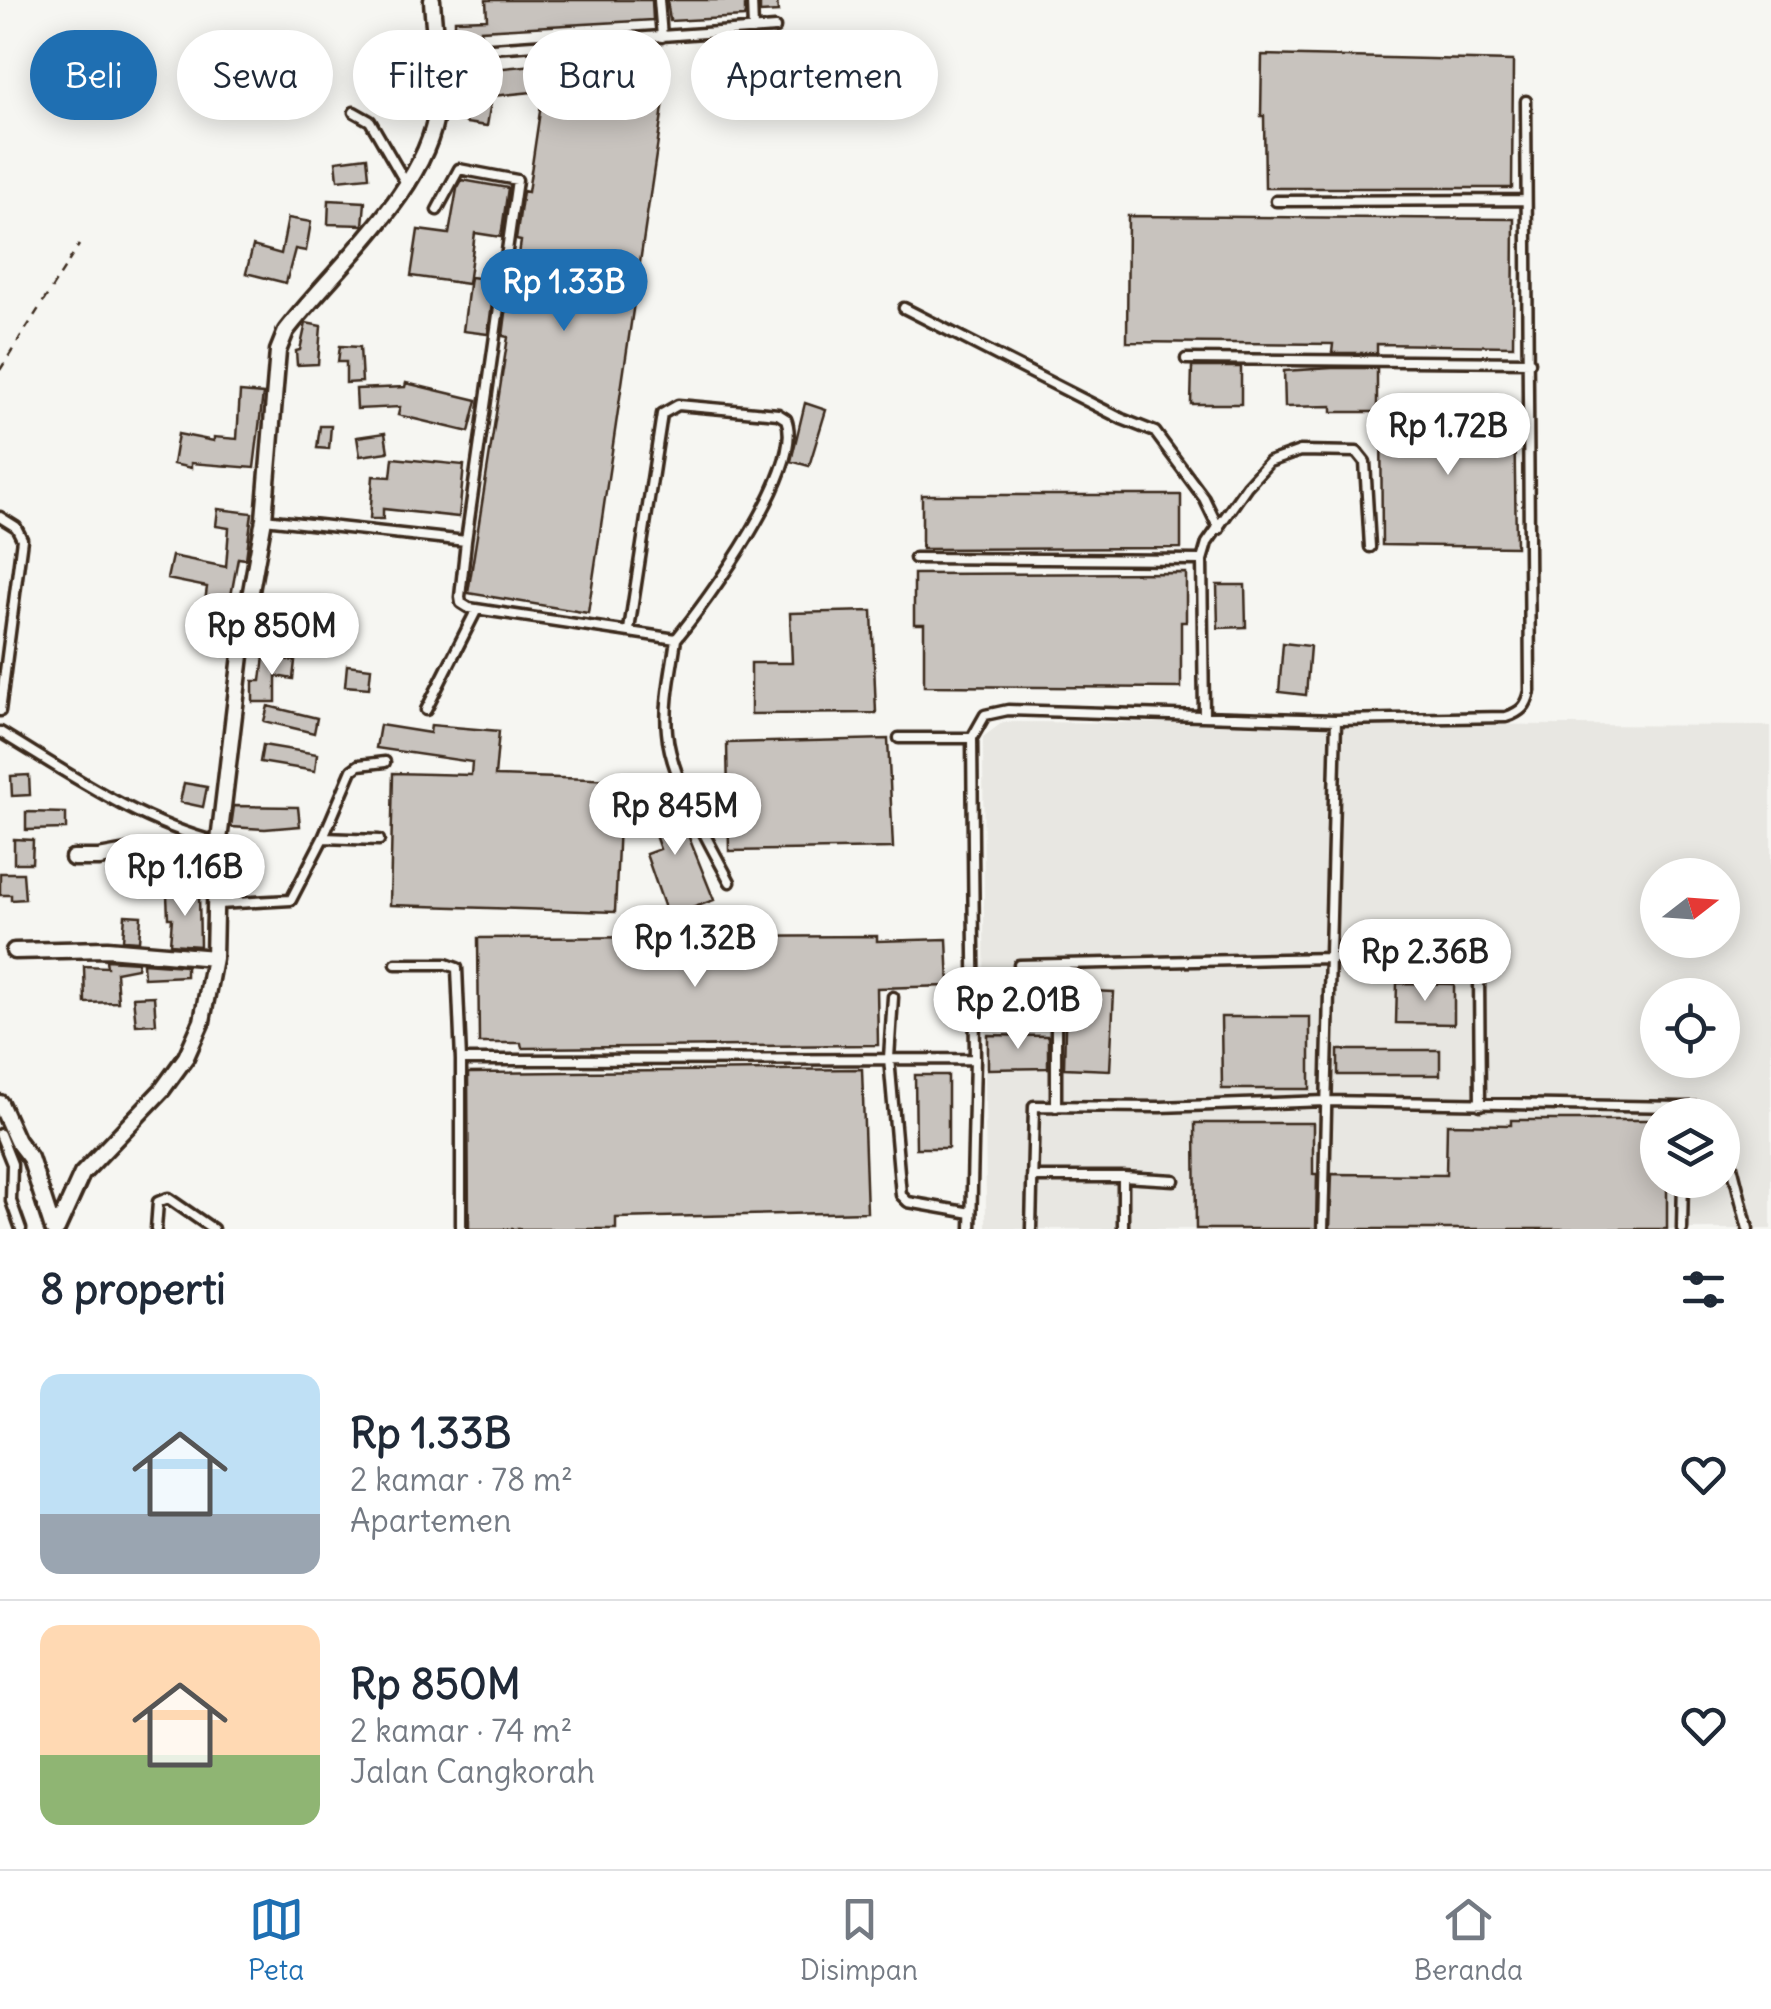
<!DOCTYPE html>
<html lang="id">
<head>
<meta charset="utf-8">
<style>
	:root { --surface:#fff; --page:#f6f6f7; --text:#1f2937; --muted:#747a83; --line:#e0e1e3; --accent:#1f6fb2 }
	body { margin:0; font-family:Delius,sans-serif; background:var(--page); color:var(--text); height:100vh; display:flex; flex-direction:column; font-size:38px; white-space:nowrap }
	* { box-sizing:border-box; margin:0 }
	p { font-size:32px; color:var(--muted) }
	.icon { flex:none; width:55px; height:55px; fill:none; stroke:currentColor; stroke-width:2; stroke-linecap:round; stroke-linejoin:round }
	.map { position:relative; height:1229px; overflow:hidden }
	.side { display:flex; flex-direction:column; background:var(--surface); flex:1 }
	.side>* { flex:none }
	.banner { position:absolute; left:30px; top:30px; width:1000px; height:90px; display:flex; gap:20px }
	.needle { width:65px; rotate:73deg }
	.tools { position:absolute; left:1640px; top:858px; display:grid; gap:20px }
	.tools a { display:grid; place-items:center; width:100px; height:100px; border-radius:50%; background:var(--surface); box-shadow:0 5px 25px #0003; font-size:50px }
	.price { position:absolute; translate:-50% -85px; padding:0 22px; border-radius:35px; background:#fff; color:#222; font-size:32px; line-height:65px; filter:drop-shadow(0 2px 5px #0008) }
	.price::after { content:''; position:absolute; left:50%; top:60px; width:30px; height:22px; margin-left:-15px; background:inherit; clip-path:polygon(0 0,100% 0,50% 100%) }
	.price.current { background:var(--accent); color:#fff }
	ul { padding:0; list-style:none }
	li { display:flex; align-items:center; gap:30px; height:250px; padding:0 40px }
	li+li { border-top:2px solid var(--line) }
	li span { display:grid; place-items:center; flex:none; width:280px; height:200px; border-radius:20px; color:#555 }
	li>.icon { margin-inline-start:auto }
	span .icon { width:120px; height:120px; fill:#fffc; stroke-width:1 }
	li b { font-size:42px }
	h2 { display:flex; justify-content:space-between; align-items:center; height:120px; padding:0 40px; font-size:42px }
	.pill { padding:0 35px; border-radius:45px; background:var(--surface); box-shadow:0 5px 25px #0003; font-size:35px; line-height:90px }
	.pill.current { background:var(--accent); color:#fff }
	.tabs { display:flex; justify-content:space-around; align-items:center; height:140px; border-top:2px solid var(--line); background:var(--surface); font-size:28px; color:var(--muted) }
	.tabs a { display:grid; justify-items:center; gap:5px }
	.tabs .current { color:var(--accent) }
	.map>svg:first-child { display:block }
	.built { fill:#e8e7e2; fill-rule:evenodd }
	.building { fill:#c8c3be; stroke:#3b2a1e; stroke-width:2.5 }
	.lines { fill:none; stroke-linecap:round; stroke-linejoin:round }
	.lane-casing { stroke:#3b2a1e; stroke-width:15 }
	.street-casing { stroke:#3b2a1e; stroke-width:21 }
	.path { stroke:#3b2a1e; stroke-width:2.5; stroke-dasharray:8 8; stroke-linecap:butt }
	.lane { stroke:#f6f6f2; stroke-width:8 }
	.street { stroke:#f6f6f2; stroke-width:14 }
</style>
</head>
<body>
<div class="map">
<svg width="1771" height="1229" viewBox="0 0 1771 1229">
	<rect width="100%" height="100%" fill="#f6f6f2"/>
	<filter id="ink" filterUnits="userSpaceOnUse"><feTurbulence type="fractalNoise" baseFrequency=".01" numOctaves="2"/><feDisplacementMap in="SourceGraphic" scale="20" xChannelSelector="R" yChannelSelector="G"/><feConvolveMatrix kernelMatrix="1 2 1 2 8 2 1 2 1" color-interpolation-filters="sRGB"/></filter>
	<g filter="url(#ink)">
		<path class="built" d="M1003,722l768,4v503h-785l-3,-492zM1658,875h64v65h-64zM1658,995h64v65h-64zM1658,1115h64v65h-64z"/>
		<path class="building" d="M486,0h166l1,20 -172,10 1,8 -27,1v-19l32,-1z
			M667,0h78v14l-1,3 -74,4z
			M760,0h17l1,12 -18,1z
			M1262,55l251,6 -1,127h-247l-1,-72h-3z
			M534,65l1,9 130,20 -77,519 -120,-20 40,-256 -5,-1 7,-54 5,1 6,-42 -5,-1 7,-49 5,1 15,-101 -51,5 -5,30 -21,-3 3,-21 6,1 -3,-32z
			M367,157l2,20 -31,3 -2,-19z
			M462,180l46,8 -7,49 -26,-4 -7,51 -57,-8 7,-46 31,4 8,-45z
			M329,200l36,2 -2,23 -35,-1z
			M1128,216l386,3 -1,127 -136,-2v9h-45l1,-9 -206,-2z
			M288,218l23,4 -5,29 -11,-2 -9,34 -40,-10 7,-27 28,8z
			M470,277l25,3 -7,54 -25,-3z
			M306,323l15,3 -3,38 -21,1 -1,-14 4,-1z
			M340,346l20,1 2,35 -16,1v-21h-8z
			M1192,367h49v37h-50z
			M1332,368h45v44h-45v-6l-47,1 -1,-36z
			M406,383l71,17 -8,32 -71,-17 2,-8 -43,2 -1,-20 49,-2z
			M240,392l23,2 -9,74 -63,-5v5l-18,-4 5,-30 36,7v-4l23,2z
			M805,403l21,7 -17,56 -18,-5z
			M1381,409h133l2,138 -134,-2z
			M320,426h11l-2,23 -12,-1z
			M385,433l3,19 -28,4 -3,-19z
			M393,458l71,7 -5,52 -76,-8v10h-13l3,-43 18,1z
			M922,495h259v53l-259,1z
			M218,509l34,4 -6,46 -8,-1 -10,54 8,1 -4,31 -32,-4 7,-53 -40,-8 5,-23 54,11 3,-39 -13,-2z
			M1186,573v49h-5v66l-257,-2v-62h-10v-50z
			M1217,585h28l1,42 -28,1z
			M872,611l4,102 -125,1v-51h41l-2,-50z
			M1283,643l27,3 -4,49 -27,-3z
			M264,656l31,5 -2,18 -17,-3v26h-23v-21h8z
			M347,665l24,3 -2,20 -24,-2z
			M268,706l49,12 -3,15 -50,-12z
			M380,725l50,8 1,-8 68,6 -4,45 126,4 -6,132 -225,-7 3,-132 78,2 1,-13 -96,-14z
			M888,739l5,109 -164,3 -2,-108z
			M263,745l54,9 -2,17 -55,-9z
			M29,775l1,20 -18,1 -1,-20z
			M184,783l23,4 -4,20 -23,-5z
			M670,790l44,110 -46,17 -22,-63 14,-5 -18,-50z
			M234,806l64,1 2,19 -35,3 -34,-2z
			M26,812l40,1v16l-40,1z
			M14,839l19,1 -1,23h-18z
			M0,873h23l2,26 -14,1v-5h-11z
			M199,893l1,53 -30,-2 2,-26h-4l-1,-24z
			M125,915l16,1 -2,25 -16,-1z
			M877,936v5l70,-2 2,47 -72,2 1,57 -356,3 -1,-5h-42l-1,-105z
			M106,960l32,2 -1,6 -21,4 2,30 -33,1 -1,-37 23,1z
			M143,963l43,3v10l-42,2z
			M1397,983l57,1v40l-58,-1z
			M1066,990l48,2 -4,78 -46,-2z
			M154,996l2,28 -20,1 -3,-28z
			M1221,1017h89v72h-88z
			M988,1035l60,1v32l-60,1z
			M1338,1050h102v25h-102z
			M862,1069l5,143 -251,6v11h-147l-1,-156z
			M915,1075h33v73h-32z
			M1511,1120h147v60h9v49h-337l2,-55 114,1 1,-51 64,1z
			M1195,1123h118v51h4l-1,55h-120z"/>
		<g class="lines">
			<g class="lane-casing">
				<path id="lane" d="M659,0l3,37
					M752,0l1,30
					M435,52l340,-24
					M354,112l16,9 37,64
					M1276,201l250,-1
					M437,210l22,-41 58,11 -51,361
					M904,308l218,111 33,13 49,66 15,31
					M1186,359l344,3
					M0,517l16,10 6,12 -22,172
					M264,519l202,22 -6,56 1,6 8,5 207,31c-4,30 -12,63 -9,93 3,44 42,110 63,150
					M915,558l287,2
					M629,630l33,-216 16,-9 100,9 8,5c20,48 -79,182 -110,220
					M426,710l50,-99
					M1204,715l-2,-155 5,-17 40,-57 22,-24 31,-11 57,1 8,10 5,85
					M0,732c71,43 138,90 220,111
					M899,738h73
					M323,838l29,-68 7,-5 26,-3
					M218,904l73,-4 32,-62 56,2
					M396,964h50l11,4 4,92
					M1019,965l312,-7 139,5 9,13 1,129
					M1056,995v112
					M893,997l-4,61 12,137 7,7 63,11
					M1681,1107h17l21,8
					M1722,1126l26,103
					M0,1134l12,30 -1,37 10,28
					M1032,1177h91v52
					M1123,1177l51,3
					M156,1229l2,-27 10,-4 45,31
					M461,1229v-169l514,-1
					M971,1229l4,-170 -3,-321 13,-23 23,-5 328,10 170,-3c15,-5 21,-11 24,-26l-4,-590
					M1031,1229l3,-123 126,1 165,-6 356,6 1,8
					M1323,1229l13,-509
					M1682,1229l1,-49"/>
			</g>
			<g class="street-casing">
				<path id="street" d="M73,858h26l33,-6 84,14
					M14,951l93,-2 107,9
					M0,1103l17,38 13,17 23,71
					M57,1229l25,-55 80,-84 24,-33 16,-36 12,-63 2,-92 28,-236 20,-111 14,-168 8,-20c48,-63 142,-142 151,-222 4,-35 -3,-74 -5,-109"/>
			</g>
			<path class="path" d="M0,370l79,-125"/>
			<use href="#lane" class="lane"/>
			<use href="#street" class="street"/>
		</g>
	</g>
</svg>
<div class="tools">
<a><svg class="needle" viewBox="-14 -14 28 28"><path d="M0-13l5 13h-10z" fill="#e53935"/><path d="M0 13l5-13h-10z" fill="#747a83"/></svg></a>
<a><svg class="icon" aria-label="locate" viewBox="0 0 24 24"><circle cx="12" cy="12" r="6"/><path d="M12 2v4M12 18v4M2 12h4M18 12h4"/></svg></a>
<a><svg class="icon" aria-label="layers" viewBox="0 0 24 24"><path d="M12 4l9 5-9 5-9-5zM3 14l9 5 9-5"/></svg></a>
</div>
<b class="price current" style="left:564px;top:334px">Rp 1.33B</b>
<b class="price" style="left:1448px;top:478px">Rp 1.72B</b>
<b class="price" style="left:272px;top:678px">Rp 850M</b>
<b class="price" style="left:675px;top:858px">Rp 845M</b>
<b class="price" style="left:185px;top:919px">Rp 1.16B</b>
<b class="price" style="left:695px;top:990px">Rp 1.32B</b>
<b class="price" style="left:1425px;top:1004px">Rp 2.36B</b>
<b class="price" style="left:1018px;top:1052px">Rp 2.01B</b>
<div class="banner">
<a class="pill current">Beli</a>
<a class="pill">Sewa</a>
<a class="pill">Filter</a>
<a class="pill">Baru</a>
<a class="pill">Apartemen</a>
</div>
</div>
<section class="side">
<h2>8 properti<svg class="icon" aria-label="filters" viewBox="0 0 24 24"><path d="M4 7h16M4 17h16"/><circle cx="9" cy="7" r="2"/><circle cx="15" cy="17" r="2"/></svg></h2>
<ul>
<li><span style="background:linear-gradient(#bfe0f5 70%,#9aa5b1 0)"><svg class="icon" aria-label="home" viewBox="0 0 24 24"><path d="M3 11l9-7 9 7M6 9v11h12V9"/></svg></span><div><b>Rp 1.33B</b><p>2 kamar · 78 m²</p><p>Apartemen</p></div><svg class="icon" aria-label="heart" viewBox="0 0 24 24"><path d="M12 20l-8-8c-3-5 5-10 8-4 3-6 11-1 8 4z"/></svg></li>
<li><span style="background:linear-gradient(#ffd9b3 65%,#8fb573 0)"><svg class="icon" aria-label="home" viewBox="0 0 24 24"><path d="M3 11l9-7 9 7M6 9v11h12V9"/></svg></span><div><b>Rp 850M</b><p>2 kamar · 74 m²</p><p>Jalan Cangkorah</p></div><svg class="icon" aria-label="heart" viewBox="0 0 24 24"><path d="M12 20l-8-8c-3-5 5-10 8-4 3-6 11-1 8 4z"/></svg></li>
</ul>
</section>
<nav class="tabs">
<a class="current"><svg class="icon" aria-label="map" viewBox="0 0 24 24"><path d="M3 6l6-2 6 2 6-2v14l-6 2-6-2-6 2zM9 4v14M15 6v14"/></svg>Peta</a>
<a><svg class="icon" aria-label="saved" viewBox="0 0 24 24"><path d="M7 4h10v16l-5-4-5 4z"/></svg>Disimpan</a>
<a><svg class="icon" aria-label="home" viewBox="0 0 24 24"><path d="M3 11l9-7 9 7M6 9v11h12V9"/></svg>Beranda</a>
</nav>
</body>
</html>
